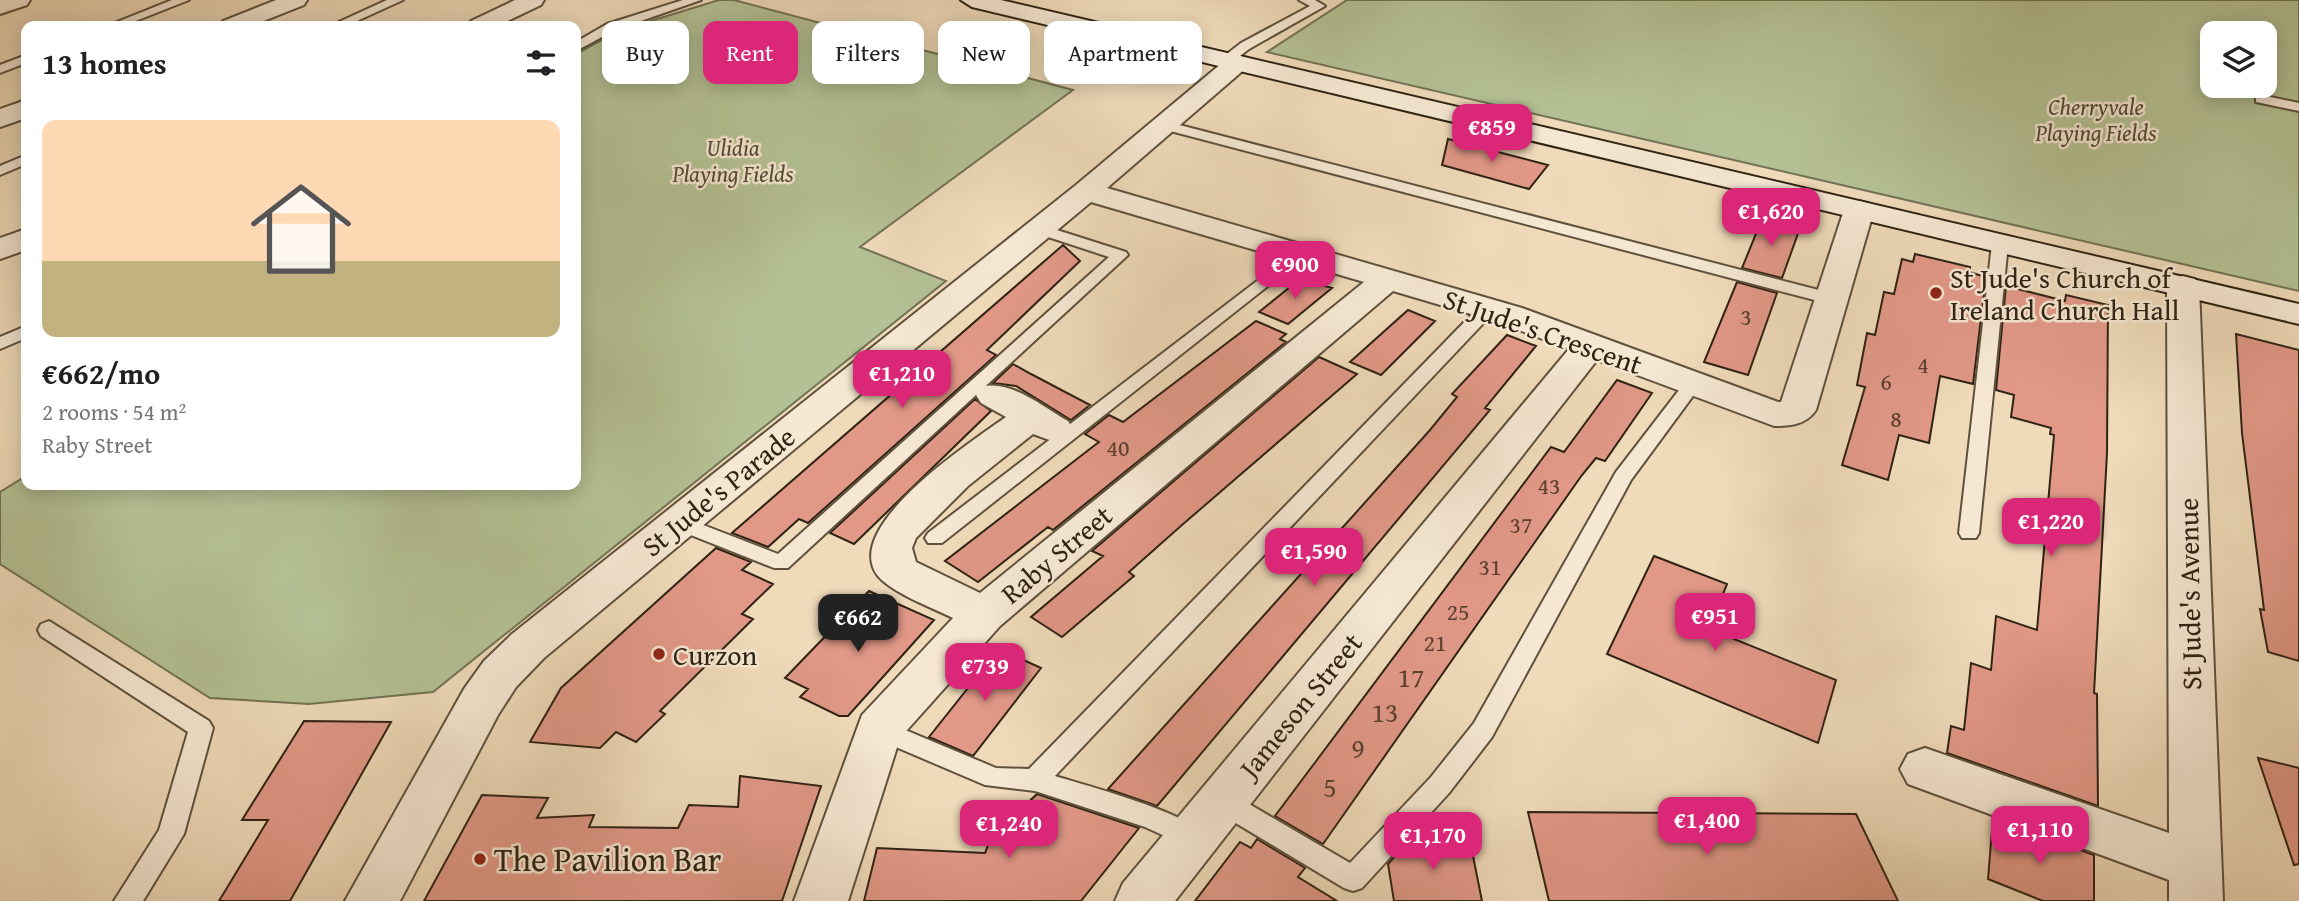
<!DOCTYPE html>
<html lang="en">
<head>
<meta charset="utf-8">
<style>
	:root { --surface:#fff; --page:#f6f6f6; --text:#202124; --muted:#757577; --line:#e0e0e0; --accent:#db2777 }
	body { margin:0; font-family:"Gentium Book Plus",serif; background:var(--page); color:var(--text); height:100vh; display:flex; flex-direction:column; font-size:26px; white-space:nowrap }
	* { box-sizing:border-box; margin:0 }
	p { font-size:23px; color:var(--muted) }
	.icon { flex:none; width:38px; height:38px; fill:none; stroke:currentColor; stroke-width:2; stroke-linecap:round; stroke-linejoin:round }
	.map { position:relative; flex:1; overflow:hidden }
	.details { position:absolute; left:21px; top:21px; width:560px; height:469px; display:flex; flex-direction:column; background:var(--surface); border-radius:14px; box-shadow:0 4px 18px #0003 }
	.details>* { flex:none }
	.banner { position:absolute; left:602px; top:21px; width:665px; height:63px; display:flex; gap:14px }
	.fabs { position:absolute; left:2200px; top:21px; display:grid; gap:14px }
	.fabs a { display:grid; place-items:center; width:77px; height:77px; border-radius:14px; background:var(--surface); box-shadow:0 4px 18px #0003; font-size:35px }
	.price { position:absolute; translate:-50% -60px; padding:0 16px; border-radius:14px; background:var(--accent); color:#fff; font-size:23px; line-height:46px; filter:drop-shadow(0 2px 4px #0008) }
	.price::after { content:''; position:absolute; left:50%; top:42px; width:21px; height:16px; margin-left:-10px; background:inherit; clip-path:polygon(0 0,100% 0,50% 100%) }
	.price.active { background:#222; color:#fff }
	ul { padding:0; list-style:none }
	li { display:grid; align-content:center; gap:14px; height:371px; padding:0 21px }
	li+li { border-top:2px solid var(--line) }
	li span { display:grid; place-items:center; height:217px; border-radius:14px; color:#555 }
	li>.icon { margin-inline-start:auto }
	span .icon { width:126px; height:126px; fill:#fffc; stroke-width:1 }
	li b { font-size:30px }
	h2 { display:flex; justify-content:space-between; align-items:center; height:84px; padding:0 21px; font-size:30px }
	.chip { padding:0 24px; border-radius:14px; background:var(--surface); box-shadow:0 4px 18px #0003; font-size:24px; line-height:63px }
	.chip.active { background:var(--accent); color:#fff }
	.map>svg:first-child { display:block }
	.green { fill:#b4c194; stroke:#727254; stroke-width:2; fill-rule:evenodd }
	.building { fill:#e19887; stroke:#2f2313; stroke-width:2 }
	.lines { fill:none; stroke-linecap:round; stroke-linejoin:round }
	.lane-casing { stroke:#5f513c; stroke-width:4 }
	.street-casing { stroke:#5f513c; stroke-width:4 }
	.secondary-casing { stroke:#2f2313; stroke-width:4 }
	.lane { fill:#f5e7d2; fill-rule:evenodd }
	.street { fill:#f5e7d2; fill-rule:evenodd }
	.secondary { fill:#f5e7d2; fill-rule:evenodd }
	.poi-dot { fill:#8f2418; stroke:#f5e7d2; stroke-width:2.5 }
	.labels { text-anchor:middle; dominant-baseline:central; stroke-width:5; stroke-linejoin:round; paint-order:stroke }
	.far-park-label { font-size:23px; font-style:italic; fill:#504a33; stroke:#f5e7d2 }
	.number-label { font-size:24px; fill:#5c4030 }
	.poi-label { font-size:28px; fill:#2f2313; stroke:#f5e7d2; text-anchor:start }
	.street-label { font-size:28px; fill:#2f2313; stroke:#f5e7d2 }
	.near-number-label { font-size:28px; fill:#5c4030 }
	.near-poi-label { font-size:33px; fill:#2f2313; stroke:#f5e7d2; text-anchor:start }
</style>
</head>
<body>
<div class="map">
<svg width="2299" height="901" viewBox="0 0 2299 901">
	<rect width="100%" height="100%" fill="#efdab9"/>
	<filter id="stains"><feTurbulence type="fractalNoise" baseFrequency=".00286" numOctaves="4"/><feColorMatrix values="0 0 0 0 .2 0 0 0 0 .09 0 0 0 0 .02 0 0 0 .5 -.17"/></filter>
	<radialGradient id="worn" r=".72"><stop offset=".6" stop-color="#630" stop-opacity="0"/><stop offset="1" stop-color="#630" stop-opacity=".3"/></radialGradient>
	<path class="green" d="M719,0h15l339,90 -213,157 86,34 -513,411 -124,12 -99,-6 -210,-134v-72l26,-16v9h550v-334l2,-2 -2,-1v-94l42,-23z
		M1347,0h952v291l-1032,-239zM2212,33h52v53h-52z"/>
	<path class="building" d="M1448,139l100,26 -19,24 -87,-24z
		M1762,219l38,9 -18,50 -40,-10z
		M1063,245l17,16 -93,89 9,5 -188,168 -9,-4 -31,28 -36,-14z
		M1915,254l55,13 -1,5 17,5 -13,107 -33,-8 -11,67 -30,-8 -11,45 -46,-15 23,-78 -8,-2 10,-52 8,2 9,-43 10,2 8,-35 11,3z
		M1300,279l32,9 -44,36 -29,-12z
		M1737,282l40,11 -29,82 -44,-13z
		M2006,286l59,15 1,-6 42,10 -1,148 -13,240 3,1 1,112 -151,-53 4,-27 13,4 7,-67 20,7 5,-54 41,14 17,-195 -4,-1 1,-6 -40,-11 3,-22 -18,-5z
		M1408,310l27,11 -54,54 -31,-13z
		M1256,321l30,13 -6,5 6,3 -233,188 -5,-3 -70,55 -33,-21 150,-116 4,-3 -14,-8 24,-19 14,7z
		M2236,334l63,16v311l-31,-9 -8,-43 4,1 -22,-177z
		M1507,335l29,11 -51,62 5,2 -333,396 -49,-17 322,-359 27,-33 -5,-3z
		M1319,357l38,17 -175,151 -53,47 5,4 -72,61 -31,-20 72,-61 -11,-5z
		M1013,364l18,10 59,31 -19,15 -55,-34 -23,-3z
		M1617,380l35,13 -47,68 -9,-3 -14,17 -259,369 -48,-28 276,-369 13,5z
		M975,399l16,12 -137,133 -24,-11z
		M716,548l35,14 -9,8 31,14 -31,30 11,5 -93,92 5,3 -29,28 -20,-10 -16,16 -70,-6 31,-54z
		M1654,556l73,28 -18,45 127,51 -18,63 -211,-89z
		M869,591l65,29 -86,96h-9l-39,-19 8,-8 -23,-11z
		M999,649l42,19 -68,88 -44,-19z
		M304,721l87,1 -101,179h-71l49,-81h-26z
		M2258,758l41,10v96l-5,1z
		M740,776l81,10 -39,115h-358l58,-106 66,3 -11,20 57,-3 -5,12 89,1 11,-23 49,2z
		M1037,794l102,34 -58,73h-217l13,-53 108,5 14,-37 14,1z
		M1528,812l328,2 42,87h-349z
		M1993,818l101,37v46h-51l-55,-22z
		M1414,835l39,1 6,19 14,1 9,45h-88l-6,-37z
		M1257,839l48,29 -7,9 39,24h-142l45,-59 11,6z"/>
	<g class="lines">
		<g class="lane-casing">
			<path id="lane" d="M172,0h17l-66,26h-16z
				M387,0h16l-57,26h-16z
				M683,0h18l-86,30 -39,21v-9l31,-18z
				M1299,0h16l10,6 -76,43 -18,14h-8v-6l18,-14 69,-37z
				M26,55v8l-26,10v-8z
				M2261,95l38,8v8l-43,-9v-6z
				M1164,121l674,174 2,4 -2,4h-12l-667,-175v-6z
				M26,155v9l-26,11v-9z
				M1038,224l88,28 2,3 -340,313h-14l-101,-40 -3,-5 3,-5 7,-2 98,38 331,-297 -76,-25v-6z
				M2000,239l8,5 -29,289 -3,5h-14l-3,-5 33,-289z
				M1300,248l6,2v6l-364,287h-14l-3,-5 3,-5z
				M1487,304l6,1 2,4 -2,4 -438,463c29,9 140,38 151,62l-4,8 -9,3 -48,-22 -110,-36 -50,-6 -115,-49 -3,-7 3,-7 9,-3 117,49 33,1 452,-464z
				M26,326v12l-26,11v-12z
				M1692,379l9,6 -70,95 -139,257 -43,56 -87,95 -9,3 -9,-3 -130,-78 -4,-8 4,-8 9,-3 9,3 118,69 81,-86 43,-54 142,-251 70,-91z
				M49,621l160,100 4,7 -29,106 -41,67h-29l45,-71 29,-98 -147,-96 -3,-6 3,-6z"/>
		</g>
		<g class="street-casing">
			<path id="street" d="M0,0h30l-3,5 -27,9z
				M276,0h31l-3,5 -53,21h-32l4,-5z
				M515,0h29l-3,5 -44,21h-30l4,-5z
				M1237,55l9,3 4,5 -4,5 -139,120 415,120 256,94h3l63,-192 4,-6 11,-3 11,3 4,6 -58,200c-10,15 -26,16 -42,16l-177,-66 -422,541h-60l8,-18 446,-534 -71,-27 -105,-31 -393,335 -100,112 -52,163h-54l68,-186 91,-97c-20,-10 -61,-25 -75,-42 -38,-49 93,-134 128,-159l-25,-14 -5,-8 5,-8c30,-8 62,20 87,34l6,9 -6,9 -13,3 -22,-8 -65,52 -52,52 -4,10 4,14 64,31 384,-311 -273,-80 -547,456 -28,29 -18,28 -98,186h-55l119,-212 20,-28 28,-27 564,-449 152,-127z
				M26,100v18l-26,9v-18z
				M26,229v21l-26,9v-21z
				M2183,276l12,3 4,7 24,615h-54v-21l-261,-96 -8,-15 8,-15 17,-6 244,85 -2,-547 4,-7z"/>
		</g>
		<g class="secondary-casing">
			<path id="secondary" d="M961,0h40l1298,304v20l-1327,-317z"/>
		</g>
		<use href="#lane" class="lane"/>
		<use href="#street" class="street"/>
		<use href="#secondary" class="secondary"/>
	</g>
	<g class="poi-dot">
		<circle cx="1936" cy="293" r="7"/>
		<circle cx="659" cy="654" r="7"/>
		<circle cx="480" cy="859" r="7"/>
	</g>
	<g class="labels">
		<g class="far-park-label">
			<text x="2096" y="106">Cherryvale<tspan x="2096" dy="26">Playing Fields</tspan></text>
			<text x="733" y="147">Ulidia<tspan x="733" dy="26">Playing Fields</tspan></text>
		</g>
		<g class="number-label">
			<text x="1746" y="316">3</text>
			<text x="1923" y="364">4</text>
			<text x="1886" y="381">6</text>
			<text x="1896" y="418">8</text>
			<text x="1118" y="447">40</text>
			<text x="1549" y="485">43</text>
			<text x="1521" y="524">37</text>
			<text x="1490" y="566">31</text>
			<text x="1458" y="611">25</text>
			<text x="1435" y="642">21</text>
		</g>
		<g class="poi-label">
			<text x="1950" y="277">St Jude's Church of<tspan x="1950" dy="32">Ireland Church Hall</tspan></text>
			<text x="673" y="654">Curzon</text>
		</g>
		<g class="street-label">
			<text transform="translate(1543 331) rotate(19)">St Jude's Crescent</text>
			<text transform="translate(718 491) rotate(-39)">St Jude's Parade</text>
			<text transform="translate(1056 554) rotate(-40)">Raby Street</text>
			<text transform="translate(2189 594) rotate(-91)">St Jude's Avenue</text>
			<text transform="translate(1300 705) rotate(-51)">Jameson Street</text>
		</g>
		<g class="near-number-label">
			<text x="1411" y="676">17</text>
			<text x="1385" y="711">13</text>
			<text x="1358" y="747">9</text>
			<text x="1330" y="786">5</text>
		</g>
		<g class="near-poi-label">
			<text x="494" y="859">The Pavilion Bar</text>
		</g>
	</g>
	<rect width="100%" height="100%" filter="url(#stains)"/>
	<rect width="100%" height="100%" fill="url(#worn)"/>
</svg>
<div class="fabs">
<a><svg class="icon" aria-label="layers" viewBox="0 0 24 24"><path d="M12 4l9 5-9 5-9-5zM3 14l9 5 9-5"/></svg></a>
</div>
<b class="price" style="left:1492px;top:164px">€859</b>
<b class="price" style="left:1771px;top:248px">€1,620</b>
<b class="price" style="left:1295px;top:301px">€900</b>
<b class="price" style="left:902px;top:410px">€1,210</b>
<b class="price" style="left:2051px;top:558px">€1,220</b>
<b class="price" style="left:1314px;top:588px">€1,590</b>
<b class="price" style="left:1715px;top:653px">€951</b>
<b class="price active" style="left:858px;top:654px">€662</b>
<b class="price" style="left:985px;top:703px">€739</b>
<b class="price" style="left:1707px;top:857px">€1,400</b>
<b class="price" style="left:1009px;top:860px">€1,240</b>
<b class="price" style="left:2040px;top:866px">€1,110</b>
<b class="price" style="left:1433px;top:872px">€1,170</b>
<div class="banner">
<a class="chip">Buy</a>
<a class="chip active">Rent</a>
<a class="chip">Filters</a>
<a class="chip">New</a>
<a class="chip">Apartment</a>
</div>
<section class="details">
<h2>13 homes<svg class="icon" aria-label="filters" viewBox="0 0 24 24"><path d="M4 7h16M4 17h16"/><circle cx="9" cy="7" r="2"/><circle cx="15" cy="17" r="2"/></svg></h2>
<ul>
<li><span style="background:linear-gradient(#ffd9b3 65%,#c2b280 0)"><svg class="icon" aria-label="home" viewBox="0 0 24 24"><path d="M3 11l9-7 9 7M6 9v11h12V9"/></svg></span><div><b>€662/mo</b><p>2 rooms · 54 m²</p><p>Raby Street</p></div></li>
</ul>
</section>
</div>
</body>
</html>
